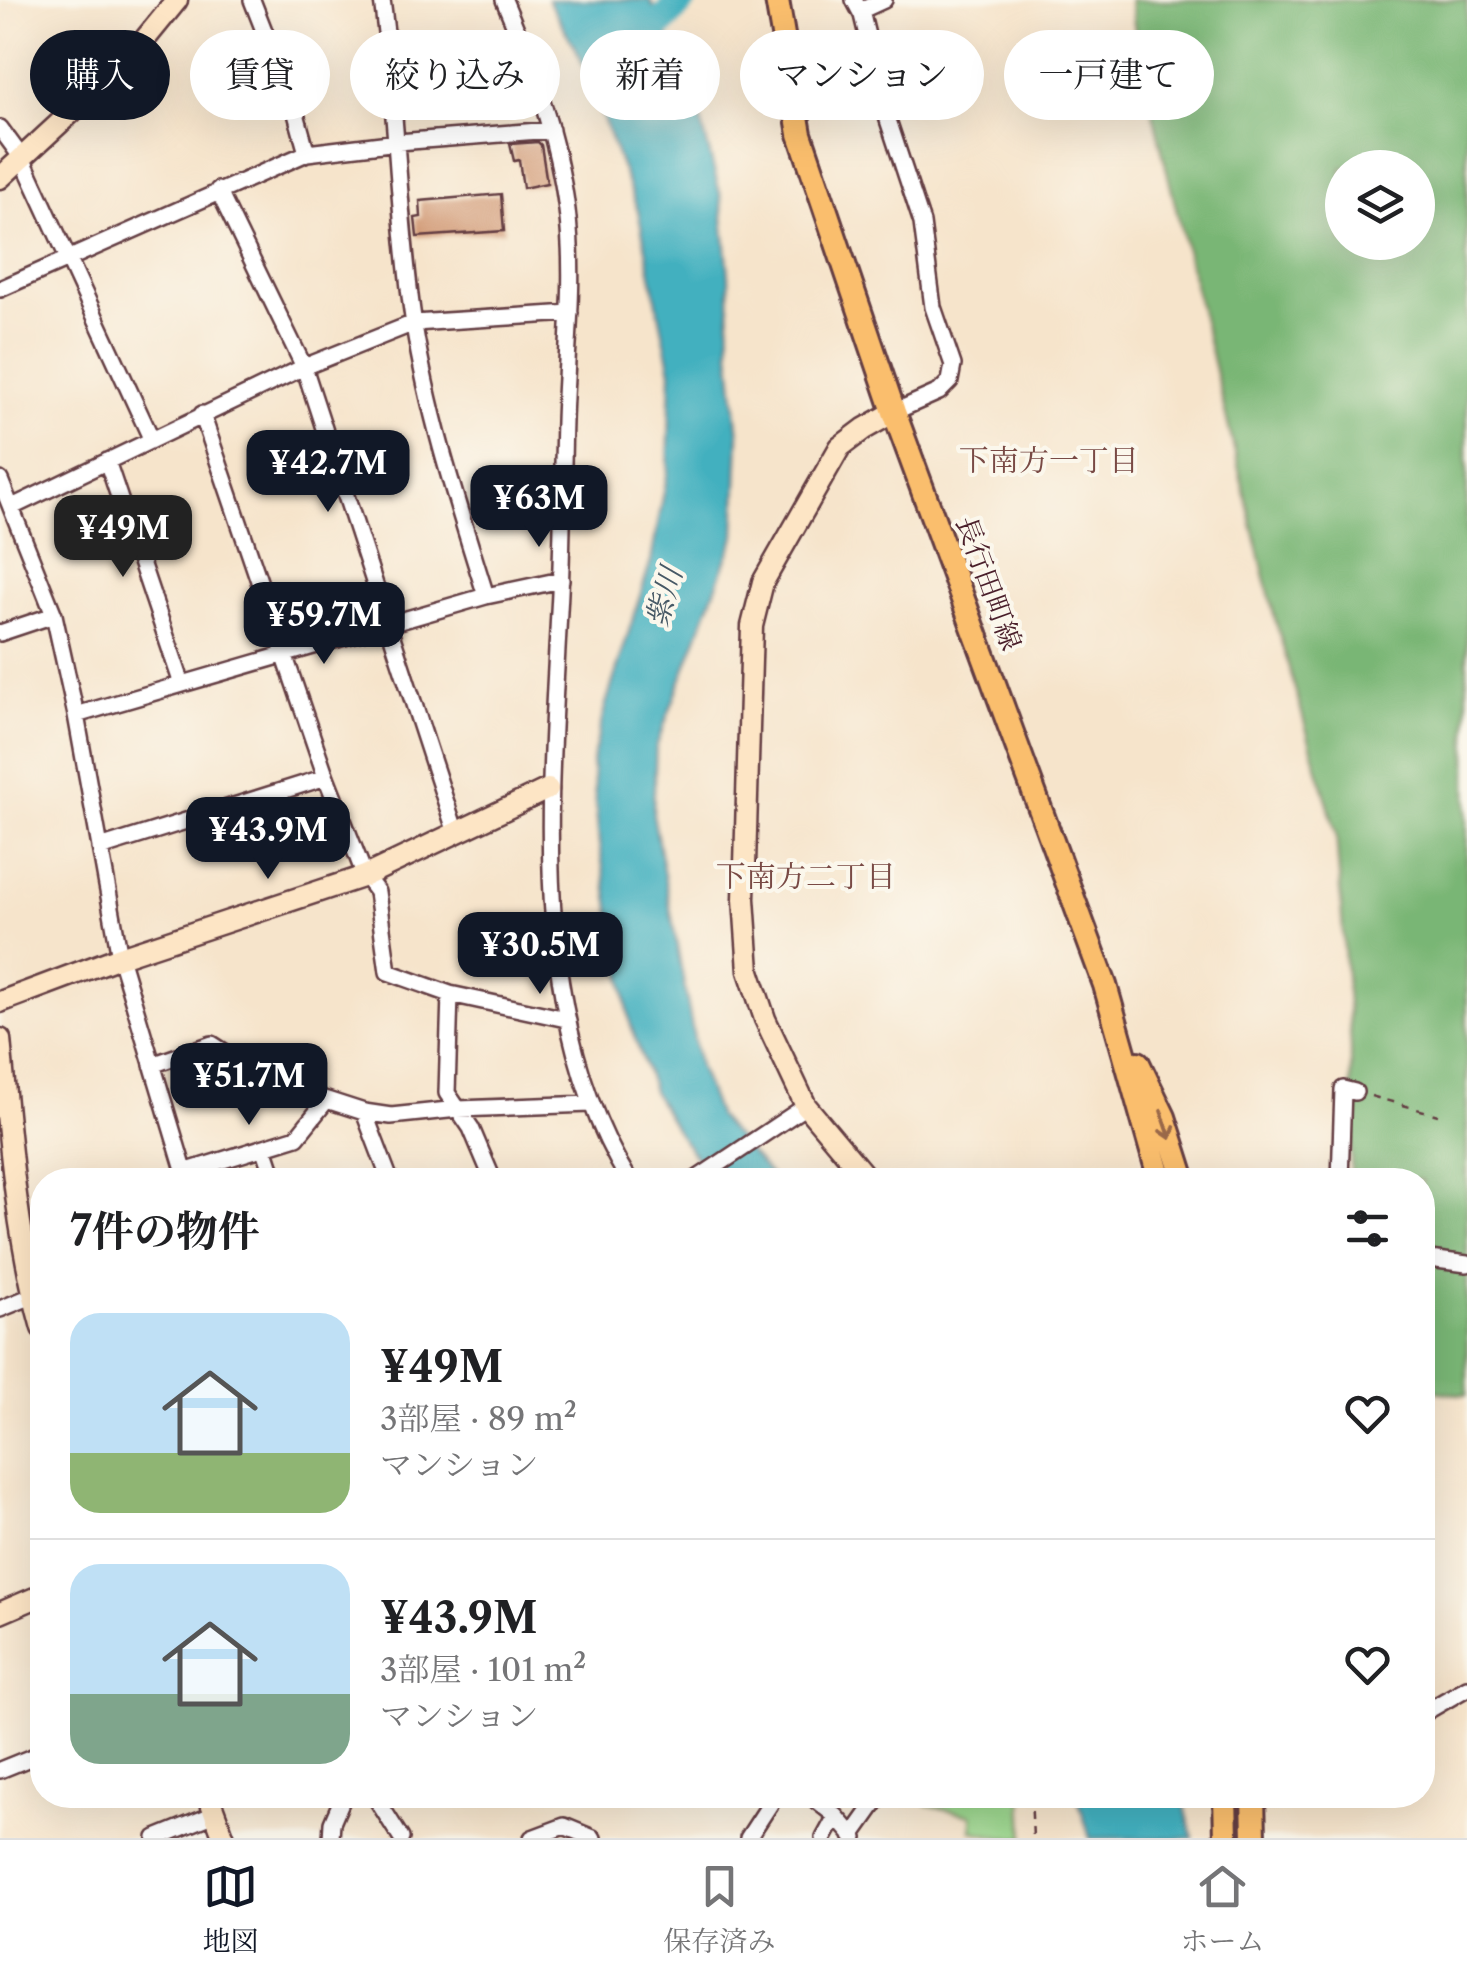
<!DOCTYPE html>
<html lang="ja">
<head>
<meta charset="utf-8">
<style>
	:root { --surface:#fff; --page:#f2f2f2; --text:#202124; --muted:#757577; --line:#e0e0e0; --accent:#111827 }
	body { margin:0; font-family:"Libre Caslon Text","Noto Serif JP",serif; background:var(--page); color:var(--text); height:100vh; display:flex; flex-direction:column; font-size:38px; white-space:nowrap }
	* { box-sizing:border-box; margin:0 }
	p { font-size:32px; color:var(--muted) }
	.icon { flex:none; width:55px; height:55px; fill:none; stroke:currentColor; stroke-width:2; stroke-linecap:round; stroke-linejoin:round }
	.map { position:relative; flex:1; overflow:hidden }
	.details { position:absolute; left:30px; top:1168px; width:1405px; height:640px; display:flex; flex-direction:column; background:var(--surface); border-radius:40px; box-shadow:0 10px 40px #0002 }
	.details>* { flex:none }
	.banner { position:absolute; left:30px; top:30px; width:1408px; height:90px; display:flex; gap:20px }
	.fabs { position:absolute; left:1325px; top:150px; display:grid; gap:20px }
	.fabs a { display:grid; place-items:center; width:110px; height:110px; border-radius:50%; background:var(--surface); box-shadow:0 10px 40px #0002; font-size:50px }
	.price { position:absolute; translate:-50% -85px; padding:0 22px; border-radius:20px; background:var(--accent); color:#fff; font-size:32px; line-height:65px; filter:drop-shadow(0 2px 5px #0008) }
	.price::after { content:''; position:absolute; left:50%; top:60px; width:30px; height:22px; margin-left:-15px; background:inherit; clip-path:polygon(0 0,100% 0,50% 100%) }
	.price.current { background:#222; color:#fff }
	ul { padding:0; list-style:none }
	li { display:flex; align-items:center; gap:30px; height:250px; padding:0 40px }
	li+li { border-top:2px solid var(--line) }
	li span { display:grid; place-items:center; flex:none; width:280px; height:200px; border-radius:30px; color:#555 }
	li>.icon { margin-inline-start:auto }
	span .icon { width:120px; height:120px; fill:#fffc; stroke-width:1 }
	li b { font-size:42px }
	h2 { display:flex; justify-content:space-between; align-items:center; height:120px; padding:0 40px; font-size:42px }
	.tag { padding:0 35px; border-radius:45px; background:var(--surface); box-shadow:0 10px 40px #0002; font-size:35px; line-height:90px }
	.tag.current { background:var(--accent); color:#fff }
	.tabs { display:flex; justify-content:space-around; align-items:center; height:140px; border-top:2px solid var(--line); background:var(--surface); font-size:28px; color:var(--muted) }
	.tabs a { display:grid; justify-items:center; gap:5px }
	.tabs .current { color:var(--accent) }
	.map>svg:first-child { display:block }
	.green { fill:#97d489; stroke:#707a5a; stroke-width:2.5 }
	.forest { fill:#79b675; stroke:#626a50; stroke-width:2.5; fill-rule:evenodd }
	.water { fill:#42b0bf; stroke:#466875; stroke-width:2.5 }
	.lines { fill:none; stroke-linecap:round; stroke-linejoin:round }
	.river { stroke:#42b0bf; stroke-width:30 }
	.building { fill:#d19974 }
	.street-casing { stroke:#643d43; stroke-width:20 }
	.secondary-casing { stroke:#643d43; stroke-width:25 }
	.primary-casing { stroke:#643d43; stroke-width:28 }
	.path { stroke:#643d43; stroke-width:2.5; stroke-dasharray:8 8; stroke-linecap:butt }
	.street { stroke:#fff; stroke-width:15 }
	.secondary { stroke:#fde5c5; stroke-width:20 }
	.primary { stroke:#fabe6d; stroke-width:22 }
	.oneway { stroke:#996749 }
	.labels { text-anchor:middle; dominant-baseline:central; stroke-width:8; stroke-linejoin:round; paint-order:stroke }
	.street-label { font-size:28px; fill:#4a1f2b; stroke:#fbf7ec }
	.neighbourhood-label { font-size:30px; fill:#794a45; stroke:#fbf7ec }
	.water-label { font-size:30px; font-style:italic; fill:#475966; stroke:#fbf7ec }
</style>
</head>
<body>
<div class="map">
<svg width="1467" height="1838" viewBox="0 0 1467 1838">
	<rect width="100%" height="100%" fill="#fbf7ec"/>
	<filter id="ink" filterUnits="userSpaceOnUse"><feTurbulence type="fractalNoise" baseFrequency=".01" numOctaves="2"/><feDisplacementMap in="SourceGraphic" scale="20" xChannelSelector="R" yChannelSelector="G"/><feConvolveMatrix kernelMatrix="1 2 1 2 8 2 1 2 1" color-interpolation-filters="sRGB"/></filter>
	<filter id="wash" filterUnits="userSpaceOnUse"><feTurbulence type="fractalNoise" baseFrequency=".0048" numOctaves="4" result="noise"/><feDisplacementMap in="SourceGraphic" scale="40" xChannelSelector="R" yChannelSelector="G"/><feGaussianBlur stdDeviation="2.25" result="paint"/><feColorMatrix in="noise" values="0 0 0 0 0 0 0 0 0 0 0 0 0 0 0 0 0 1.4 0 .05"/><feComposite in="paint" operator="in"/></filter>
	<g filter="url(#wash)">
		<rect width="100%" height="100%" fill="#f6e4cb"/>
		<path class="green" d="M921,1795h101l2,43h-20l-32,-7v-16l-45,-10z"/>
		<path class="forest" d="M1130,0h337v1395l-44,-5 -1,-210h-71v-131l-15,-216 -61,-214 -136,-564zM1342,168h76v74h-76z"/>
		<path class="water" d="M548,0h102l42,86 29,111 8,78 1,76 9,85 -4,101 -79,210 -3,67 46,252 19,51 57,63h-62l-34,-45 -25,-41 -24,-71 -31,-179 -7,-82 13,-55 46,-146 17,-91 3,-99 -33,-160 -59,-156z
			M1077,1795h105l11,43h-103z"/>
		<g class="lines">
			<path class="river" d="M636,49l46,-49"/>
		</g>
		<g id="blocks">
			<path class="building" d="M538,142l3,3 6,38 -24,5 -4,-28 -5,1 -4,-17z
				M501,194l3,37 -87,6 -2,-19 6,-1 -1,-16z"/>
		</g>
	</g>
	<g filter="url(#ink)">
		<use href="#blocks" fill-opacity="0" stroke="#643d43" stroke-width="2.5"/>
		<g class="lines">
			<g class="street-casing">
				<path id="street" d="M252,0l43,110 12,43
					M382,0c15,108 16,219 32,325 15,93 44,181 72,271
					M504,0c28,66 54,138 63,210 9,70 -1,141 -3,211 -2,63 -1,127 -5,190 -9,185 -32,403 70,569
					M854,0l8,15 25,102 35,106 11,84 20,58 -3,16 -11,11 -45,20
					M860,11l24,-11
					M0,128l22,30 129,280
					M218,190l86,177 152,466
					M0,289l307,-136 91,-11 153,-12
					M202,414l124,363 39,99 12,16 11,80 62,22 116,25
					M107,461l75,223
					M0,480l54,135 22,100 44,242 67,223
					M12,507l292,-140 110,-44 156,-10
					M0,633l54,-18
					M76,715l410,-119 75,-16
					M100,848l226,-71
					M450,994l-3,99 24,35 22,52
					M152,1065l60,-21 59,38 93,30 27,4 67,-7 133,-5
					M364,1112l26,68
					M264,1147l11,33
					M184,1172l113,-35 28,-35
					M695,1180l111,-74
					M1340,1180l3,-91 12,3
					M1422,1258l45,6
					M0,1309l42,-17
					M1422,1714l45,-26
					M0,1770l42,-17
					M374,1795l27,43
					M809,1795l27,21 19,22
					M852,1836l29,-41
					M156,1838l59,-24
					M331,1838l1,-15 12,-28
					M532,1838l32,-12 29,12
					M748,1838l28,-43
					M824,1838l12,-22"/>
			</g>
			<g class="secondary-casing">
				<path id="secondary" d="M0,178l128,-118 49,-60
					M0,1002l120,-45 245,-81 183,-87
					M0,1039c9,96 16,196 42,289
					M868,1180l-62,-74 -41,-87 -16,-48 -5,-72 8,-273 11,-44 77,-135 24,-18 30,-17
					M0,1613l42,-18
					M208,1795l16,43"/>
			</g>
			<g class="primary-casing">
				<path id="primary" d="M777,0l23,134 94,278 211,573 55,195
					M1138,1063l26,54 20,63
					M1225,1795l1,43
					M1253,1795l1,43"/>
			</g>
			<path class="path" d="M1371,1096l67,19
				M1031,1795l2,43"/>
			<use href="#street" class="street"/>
			<use href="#secondary" class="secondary"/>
			<use href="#primary" class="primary"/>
		</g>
		<defs><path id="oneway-shaft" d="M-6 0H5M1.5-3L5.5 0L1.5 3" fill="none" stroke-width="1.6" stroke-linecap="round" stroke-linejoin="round" transform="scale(2.5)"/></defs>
		<use class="oneway" href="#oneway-shaft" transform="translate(1166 1125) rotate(71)"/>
	</g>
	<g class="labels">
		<g class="street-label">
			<text transform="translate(989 583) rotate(70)">長行田町線</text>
		</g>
		<g class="neighbourhood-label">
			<text x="1049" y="460">下南方一丁目</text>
			<text x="806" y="876">下南方二丁目</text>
		</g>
		<g class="water-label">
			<text transform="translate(664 597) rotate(-74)">紫川</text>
		</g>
	</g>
</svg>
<div class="fabs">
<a><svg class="icon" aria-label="layers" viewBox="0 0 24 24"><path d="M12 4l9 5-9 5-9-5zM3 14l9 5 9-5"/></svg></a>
</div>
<b class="price" style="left:328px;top:515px">¥42.7M</b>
<b class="price" style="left:539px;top:550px">¥63M</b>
<b class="price current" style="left:123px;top:580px">¥49M</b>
<b class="price" style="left:324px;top:667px">¥59.7M</b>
<b class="price" style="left:268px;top:882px">¥43.9M</b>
<b class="price" style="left:540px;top:997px">¥30.5M</b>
<b class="price" style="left:249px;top:1128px">¥51.7M</b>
<div class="banner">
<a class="tag current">購入</a>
<a class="tag">賃貸</a>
<a class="tag">絞り込み</a>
<a class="tag">新着</a>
<a class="tag">マンション</a>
<a class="tag">一戸建て</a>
</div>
<section class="details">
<h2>7件の物件<svg class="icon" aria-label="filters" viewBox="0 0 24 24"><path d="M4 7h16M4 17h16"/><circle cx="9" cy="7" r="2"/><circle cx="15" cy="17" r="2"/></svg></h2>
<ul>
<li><span style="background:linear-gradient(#bfe0f5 70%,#8fb573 0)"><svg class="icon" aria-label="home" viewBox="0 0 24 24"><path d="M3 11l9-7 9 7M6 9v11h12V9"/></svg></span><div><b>¥49M</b><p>3部屋 · 89 m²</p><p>マンション</p></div><svg class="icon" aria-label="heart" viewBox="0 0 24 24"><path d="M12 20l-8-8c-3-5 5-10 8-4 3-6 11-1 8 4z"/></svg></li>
<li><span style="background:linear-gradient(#bfe0f5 65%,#7fa58c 0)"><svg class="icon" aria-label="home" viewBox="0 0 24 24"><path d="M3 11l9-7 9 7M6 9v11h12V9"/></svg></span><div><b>¥43.9M</b><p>3部屋 · 101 m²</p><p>マンション</p></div><svg class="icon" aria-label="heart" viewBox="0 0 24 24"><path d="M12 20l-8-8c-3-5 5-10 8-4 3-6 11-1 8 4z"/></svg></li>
</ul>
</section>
</div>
<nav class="tabs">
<a class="current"><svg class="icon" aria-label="map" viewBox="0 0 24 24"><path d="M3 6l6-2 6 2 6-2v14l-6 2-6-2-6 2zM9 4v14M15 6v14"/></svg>地図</a>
<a><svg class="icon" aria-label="saved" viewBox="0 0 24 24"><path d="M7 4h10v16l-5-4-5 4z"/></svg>保存済み</a>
<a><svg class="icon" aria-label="home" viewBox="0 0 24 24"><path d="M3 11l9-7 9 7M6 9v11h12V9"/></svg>ホーム</a>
</nav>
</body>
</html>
